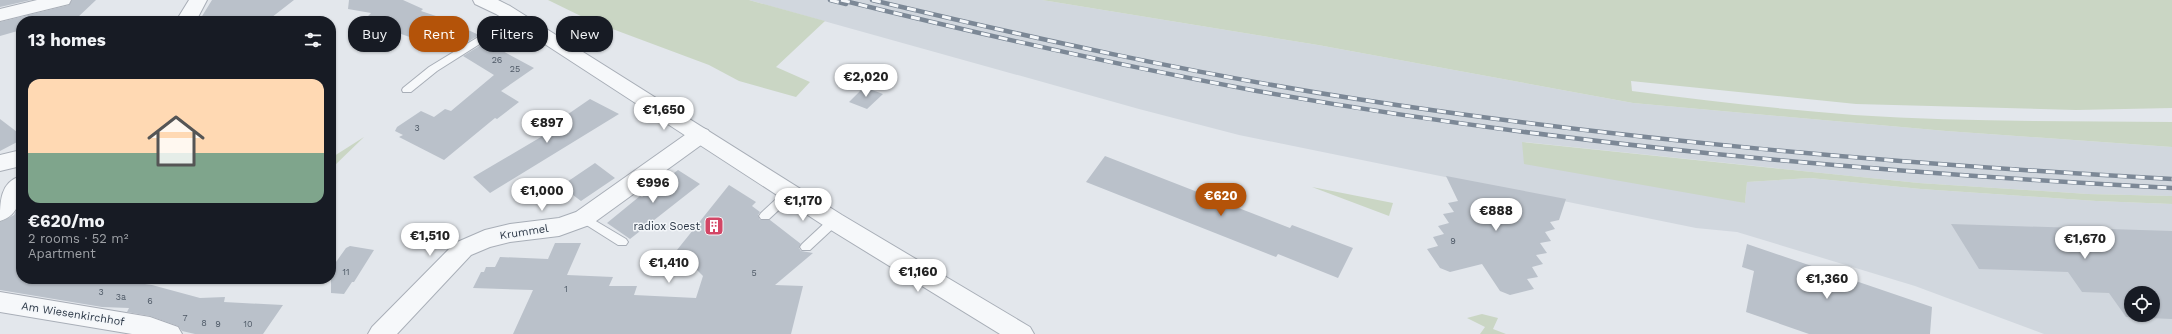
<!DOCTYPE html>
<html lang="en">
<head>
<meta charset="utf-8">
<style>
	:root { --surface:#171b24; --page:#20242c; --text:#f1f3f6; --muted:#9ea1a6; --line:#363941; --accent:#b45309 }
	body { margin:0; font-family:"Work Sans",sans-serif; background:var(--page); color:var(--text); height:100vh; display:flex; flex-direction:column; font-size:15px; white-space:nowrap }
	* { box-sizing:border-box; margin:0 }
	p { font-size:13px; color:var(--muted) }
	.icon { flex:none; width:22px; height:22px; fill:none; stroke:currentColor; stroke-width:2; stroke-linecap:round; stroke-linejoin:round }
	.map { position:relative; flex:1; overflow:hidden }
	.details { position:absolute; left:16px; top:16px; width:320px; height:268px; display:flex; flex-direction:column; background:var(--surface); border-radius:16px; box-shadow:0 1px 3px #0004 }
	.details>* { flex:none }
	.banner { position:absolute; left:348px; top:16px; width:380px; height:36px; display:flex; gap:8px }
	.fabs { position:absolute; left:2124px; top:286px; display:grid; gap:8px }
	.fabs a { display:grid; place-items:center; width:36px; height:36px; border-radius:50%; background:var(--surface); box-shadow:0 1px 3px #0004; font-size:20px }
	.price { position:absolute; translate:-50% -34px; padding:0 9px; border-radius:14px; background:#fff; color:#222; font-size:13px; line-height:26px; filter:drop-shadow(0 1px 2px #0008) }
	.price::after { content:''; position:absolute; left:50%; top:24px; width:12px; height:9px; margin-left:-6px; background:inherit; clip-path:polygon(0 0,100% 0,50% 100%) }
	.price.current { background:var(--accent); color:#fff }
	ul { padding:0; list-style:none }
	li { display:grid; align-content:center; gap:8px; height:212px; padding:0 12px }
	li+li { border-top:1px solid var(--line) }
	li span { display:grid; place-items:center; height:124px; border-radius:12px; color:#555 }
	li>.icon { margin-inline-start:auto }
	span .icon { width:72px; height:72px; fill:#fffc; stroke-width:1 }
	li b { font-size:17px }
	h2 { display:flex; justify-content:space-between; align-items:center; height:48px; padding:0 12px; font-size:17px }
	.pill { padding:0 14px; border-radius:16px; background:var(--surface); box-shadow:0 1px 3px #0004; font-size:14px; line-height:36px }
	.pill.current { background:var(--accent); color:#fff }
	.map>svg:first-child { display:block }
	.built { fill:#d1d7de; fill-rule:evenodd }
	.green { fill:#cad6c4 }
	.building { fill:#bac1ca; fill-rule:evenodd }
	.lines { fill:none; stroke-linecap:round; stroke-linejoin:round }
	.service-casing { stroke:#a8aeb7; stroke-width:2 }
	.minor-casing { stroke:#a8aeb7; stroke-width:2 }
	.tertiary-casing { stroke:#a8aeb7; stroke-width:2 }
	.service { fill:#f6f8fa; fill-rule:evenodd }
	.minor { fill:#f6f8fa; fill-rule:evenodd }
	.tertiary { fill:#f6f8fa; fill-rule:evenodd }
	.rail-casing { stroke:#7c8896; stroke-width:4.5 }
	.rail { stroke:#f3f6f9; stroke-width:3; stroke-dasharray:9; stroke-linecap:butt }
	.labels { text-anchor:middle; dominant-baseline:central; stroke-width:3; stroke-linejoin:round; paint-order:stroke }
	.number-label { font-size:9px; fill:#4e5966 }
	.poi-label { font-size:11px; fill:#2a3645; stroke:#f3f6f9; text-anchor:end }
	.street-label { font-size:11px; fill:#2a3645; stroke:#f3f6f9 }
</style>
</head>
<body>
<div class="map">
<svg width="2172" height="334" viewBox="0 0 2172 334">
	<rect width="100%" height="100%" fill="#e3e7ec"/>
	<path class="built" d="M749,0h293l276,45 315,58 313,28 226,16v49l-84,-2 -169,-11 -396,-41 222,61 2,-21 63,-4 111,11 175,12 76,3v130h-128l-129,-48 -178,-54 -41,-4 -457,-93 -100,-26zM2131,293h22v22h-22z"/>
	<path class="green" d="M548,0h201l76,21 -49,46 34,15 -14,15 -57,-16 -30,-16 -118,-44z
		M1042,0h1130v108l-96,2 -220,-6 -225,-23 1,10c74,10 148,18 222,24 106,7 212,6 318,7v25l-226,-16 -313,-28 -315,-58z
		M364,137l-33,32v-11z
		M1522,142l397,41 169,11 84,2v8l-76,-3 -175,-12 -111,-11 -63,4 -2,21 -221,-39z
		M1312,187l81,16 -4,13z
		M1482,314l16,4 -5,11 13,5h-26l5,-7 -18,-9z"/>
	<path class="building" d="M0,0h31l-31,7z
		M72,0h24l-19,18 -16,3h-40v9l-21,6v-14l69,-17z
		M212,0h82l-27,21 -18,-3 -8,3h-42z
		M349,0h54l20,9 -2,2 21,7 37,17 -25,15 -7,-4 -7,6 -19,-11 -34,-12 9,-7 -28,-6 3,-3 -23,-4z
		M486,42l48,26 -33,23 18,11 -22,17 -2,-1 -51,42 -45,-23 4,-2 -8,-4 2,-4 24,-16 13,6 11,-8 6,2 43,-36 -31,-19z
		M864,87l19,7 -16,15 -18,-7z
		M590,99l29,15 -129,79 -17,-16 73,-43 -4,-2z
		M0,119l21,16v5l-21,11z
		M1105,156l185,72 2,-3 61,23 -15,30 -60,-24 -2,3 -190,-75z
		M595,163l20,15 -34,23 -20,-15z
		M678,170l22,14 -70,55 -23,-16 33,-27 2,1z
		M1446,176l120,23 -7,21 -9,2 5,7 -10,3 6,9 -11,2 7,10 -11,2 7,9 -11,3 6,10 -11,2 7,10 -24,6 -10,-4 -18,-27 -32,8 -10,-4 -13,-19 11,-3 -5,-9 11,-3 -6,-8 11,-3 -6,-9 11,-2 -6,-9 10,-2z
		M729,185l27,17 -4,4 8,6 -2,3 2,5h10l31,24 -2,4 2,3 12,2 -38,32 28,1 -12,48h-278l20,-44 -60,-2 8,-16h3l2,-5h9l5,-10 48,2 7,-16h26l-14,32 46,2 -4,9h28l-3,9 62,3 7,-22 -26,-26z
		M21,200v79h88l43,6 48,13 25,-1 -1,5 59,3 -20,29h-68l-13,-3 -4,-5 -28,-10 -23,-4 2,-4 -27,-1 -102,-17v-68l14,-7z
		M1951,224l221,7v88l-46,-2 -17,-24 -27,-1 -14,-20 -89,-3zM2131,293h22v22h-22z
		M1747,244l185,63 -2,27h-121l-63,-22 8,-41 -12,-4z
		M350,246l24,4 -20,32h-2l-8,12 -13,-1v-24l15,-21z"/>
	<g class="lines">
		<g class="service-casing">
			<path id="service" d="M516,14l3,1 2,2 -2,2 -82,52 -26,21h-8l-1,-2 1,-2 26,-21z
				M790,189l4,1 2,3 -2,3 -25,23h-8l-2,-3 2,-3 25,-23z
				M584,214l42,25 2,3 -2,3h-8l-38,-24 -2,-3 2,-3z
				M834,217l4,1 2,3 -2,3 -28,26h-8l-2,-3 2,-3 28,-26z"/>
		</g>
		<g class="minor-casing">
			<path id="minor" d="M37,0h34l-2,4 -69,17v-12z
				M189,0h18l-11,21h-20z
				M700,127l8,3 3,5 -3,5 -116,84 -33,12 -49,6 -20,5 -19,8 -74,79h-29l4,-7 83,-84 30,-13 25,-6 49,-6 17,-6 116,-82z
				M21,150v16l-21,5v-16z
				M21,176c0,19 1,38 -21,45 0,-19 0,-39 21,-45z
				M0,292l150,25 28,10 4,7h-50l-132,-22z"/>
		</g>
		<g class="tertiary-casing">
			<path id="tertiary" d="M473,0h25l12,6 332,209 188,112 4,7h-34l-174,-107 -289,-188 -41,-25 -21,-10z"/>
		</g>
		<use href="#service" class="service"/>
		<use href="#minor" class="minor"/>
		<use href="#tertiary" class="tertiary"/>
		<g class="rail-casing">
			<path id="rail" d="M830,0l16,4
				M841,0c138,34 276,65 416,91 303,54 609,81 915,97
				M872,0c161,38 322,74 485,99 271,42 542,65 815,80"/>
		</g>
		<use href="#rail" class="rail"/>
	</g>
	<defs>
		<g id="building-square" transform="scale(1)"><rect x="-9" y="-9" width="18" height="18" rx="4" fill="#d34666" stroke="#f3f6f9"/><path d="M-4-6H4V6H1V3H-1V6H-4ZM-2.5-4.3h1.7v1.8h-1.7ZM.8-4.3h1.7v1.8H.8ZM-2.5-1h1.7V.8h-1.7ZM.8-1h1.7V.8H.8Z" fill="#fff"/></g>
	</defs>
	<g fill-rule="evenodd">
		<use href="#building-square" x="714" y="226"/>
	</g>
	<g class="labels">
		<g class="number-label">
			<text x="497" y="60">26</text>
			<text x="515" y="69">25</text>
			<text x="417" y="128">3</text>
			<text x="1453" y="241">9</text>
			<text x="346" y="272">11</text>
			<text x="754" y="273">5</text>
			<text x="566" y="289">1</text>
			<text x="101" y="292">3</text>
			<text x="121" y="297">3a</text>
			<text x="150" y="301">6</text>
			<text x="185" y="318">7</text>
			<text x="204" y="323">8</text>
			<text x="218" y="324">9</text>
			<text x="248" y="324">10</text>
		</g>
		<g class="poi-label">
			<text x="700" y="226">radiox Soest</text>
		</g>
		<g class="street-label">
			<text transform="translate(524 232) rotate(-9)">Krummel</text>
			<text transform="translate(73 314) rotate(9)">Am Wiesenkirchhof</text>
		</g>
	</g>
</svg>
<div class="fabs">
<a><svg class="icon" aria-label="locate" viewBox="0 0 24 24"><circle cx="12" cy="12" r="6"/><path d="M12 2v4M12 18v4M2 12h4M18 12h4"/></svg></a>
</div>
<b class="price" style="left:866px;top:98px">€2,020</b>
<b class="price" style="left:664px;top:131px">€1,650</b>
<b class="price" style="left:547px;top:144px">€897</b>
<b class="price" style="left:653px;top:204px">€996</b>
<b class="price" style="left:542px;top:212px">€1,000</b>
<b class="price current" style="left:1221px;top:217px">€620</b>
<b class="price" style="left:803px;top:222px">€1,170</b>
<b class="price" style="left:1496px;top:232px">€888</b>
<b class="price" style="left:430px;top:257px">€1,510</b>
<b class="price" style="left:2085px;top:260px">€1,670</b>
<b class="price" style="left:669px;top:284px">€1,410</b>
<b class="price" style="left:918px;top:293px">€1,160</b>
<b class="price" style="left:1827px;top:300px">€1,360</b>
<div class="banner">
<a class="pill">Buy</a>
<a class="pill current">Rent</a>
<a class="pill">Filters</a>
<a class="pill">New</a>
</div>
<section class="details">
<h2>13 homes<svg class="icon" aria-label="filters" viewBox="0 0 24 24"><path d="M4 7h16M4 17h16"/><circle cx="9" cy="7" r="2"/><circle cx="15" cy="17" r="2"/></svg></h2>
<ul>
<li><span style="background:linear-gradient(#ffd9b3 60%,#7fa58c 0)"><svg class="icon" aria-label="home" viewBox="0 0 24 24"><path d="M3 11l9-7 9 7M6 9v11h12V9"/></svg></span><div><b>€620/mo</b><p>2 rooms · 52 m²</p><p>Apartment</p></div></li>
</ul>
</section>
</div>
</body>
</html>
